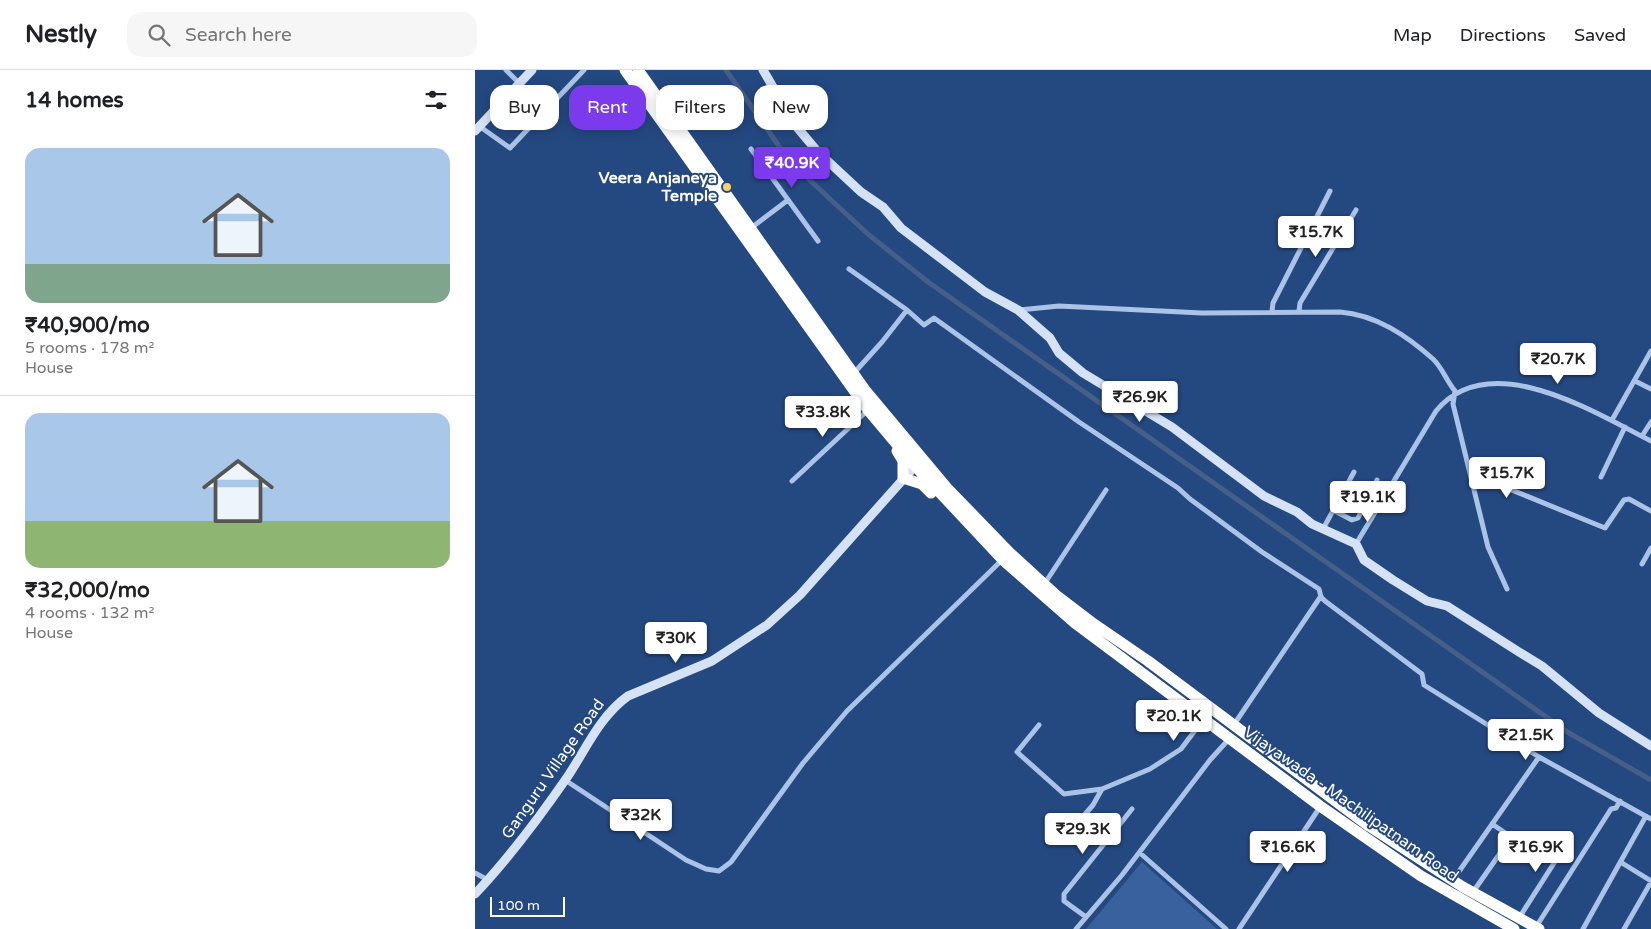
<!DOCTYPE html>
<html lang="en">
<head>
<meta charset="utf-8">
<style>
	:root { --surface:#fff; --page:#f6f6f6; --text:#202124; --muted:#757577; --line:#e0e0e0; --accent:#7c3aed }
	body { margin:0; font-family:"Varela Round",sans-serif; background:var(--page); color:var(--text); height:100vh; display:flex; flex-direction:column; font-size:19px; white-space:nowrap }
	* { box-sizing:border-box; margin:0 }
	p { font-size:16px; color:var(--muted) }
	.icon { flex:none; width:28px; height:28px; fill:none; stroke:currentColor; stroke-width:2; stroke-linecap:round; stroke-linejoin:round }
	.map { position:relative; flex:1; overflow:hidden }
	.side { display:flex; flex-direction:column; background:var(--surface); width:475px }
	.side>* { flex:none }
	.guide { position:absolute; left:15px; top:15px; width:475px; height:45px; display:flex; gap:10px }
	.scale { position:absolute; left:15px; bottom:12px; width:75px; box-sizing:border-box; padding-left:5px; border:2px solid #fff; border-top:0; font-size:14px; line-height:18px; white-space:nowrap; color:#fff; -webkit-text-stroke:4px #244880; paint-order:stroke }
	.price { position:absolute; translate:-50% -42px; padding:0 11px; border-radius:5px; background:#fff; color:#222; font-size:16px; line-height:32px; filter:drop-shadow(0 1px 2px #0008) }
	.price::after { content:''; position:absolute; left:50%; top:30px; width:15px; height:11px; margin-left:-8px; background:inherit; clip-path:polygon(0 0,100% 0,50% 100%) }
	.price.current { background:var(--accent); color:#fff }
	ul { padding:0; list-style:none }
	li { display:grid; align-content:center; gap:10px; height:265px; padding:0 25px }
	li+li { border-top:1px solid var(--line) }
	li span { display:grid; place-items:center; height:155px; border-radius:15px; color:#555 }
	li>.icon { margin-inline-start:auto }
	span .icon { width:90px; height:90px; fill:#fffc; stroke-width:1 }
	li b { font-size:21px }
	h2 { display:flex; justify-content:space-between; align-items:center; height:60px; padding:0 25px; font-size:21px }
	.tag { padding:0 18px; border-radius:15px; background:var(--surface); box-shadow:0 2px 12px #0003; font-size:18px; line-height:45px }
	.tag.current { background:var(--accent); color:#fff }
	header { display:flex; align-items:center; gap:30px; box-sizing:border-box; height:70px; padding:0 25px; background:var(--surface); border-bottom:1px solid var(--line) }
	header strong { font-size:24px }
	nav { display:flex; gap:28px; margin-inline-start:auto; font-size:18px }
	.search { width:350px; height:45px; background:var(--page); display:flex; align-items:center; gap:12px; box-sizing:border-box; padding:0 18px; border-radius:15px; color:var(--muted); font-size:19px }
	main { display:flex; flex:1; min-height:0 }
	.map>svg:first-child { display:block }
	.green { fill:#39619e }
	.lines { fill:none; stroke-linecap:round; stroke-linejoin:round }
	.canal { stroke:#455f88; stroke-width:5 }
	.street { stroke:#abc3e7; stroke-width:5 }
	.secondary { stroke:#d5e2f6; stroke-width:9 }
	.highway { stroke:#fff; stroke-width:11 }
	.poi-dot { fill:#f1d26f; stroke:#244880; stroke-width:2 }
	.labels { text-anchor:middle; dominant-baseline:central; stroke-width:4; stroke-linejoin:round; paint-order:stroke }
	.poi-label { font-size:16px; font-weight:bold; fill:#fff; stroke:#244880; text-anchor:end }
	.street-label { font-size:16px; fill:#fff; stroke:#244880 }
</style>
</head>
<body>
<header>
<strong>Nestly</strong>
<div class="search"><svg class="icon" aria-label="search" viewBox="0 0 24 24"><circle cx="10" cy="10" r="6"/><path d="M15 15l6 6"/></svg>Search here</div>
<nav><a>Map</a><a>Directions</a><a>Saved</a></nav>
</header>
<main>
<section class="side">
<h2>14 homes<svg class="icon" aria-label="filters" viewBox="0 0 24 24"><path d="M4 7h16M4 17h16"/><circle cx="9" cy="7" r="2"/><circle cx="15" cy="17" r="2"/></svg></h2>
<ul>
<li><span style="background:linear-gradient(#a9c7e8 75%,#7fa58c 0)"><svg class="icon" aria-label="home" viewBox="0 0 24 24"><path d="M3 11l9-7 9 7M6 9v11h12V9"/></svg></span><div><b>₹40,900/mo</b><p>5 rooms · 178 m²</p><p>House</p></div></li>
<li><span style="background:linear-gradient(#a9c7e8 70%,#8fb573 0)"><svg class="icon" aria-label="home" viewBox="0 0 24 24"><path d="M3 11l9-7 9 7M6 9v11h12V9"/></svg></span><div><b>₹32,000/mo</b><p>4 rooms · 132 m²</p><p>House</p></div></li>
</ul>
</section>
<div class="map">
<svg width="1176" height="859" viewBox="0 0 1176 859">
	<rect width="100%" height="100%" fill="#244880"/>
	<path class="green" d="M667,792l75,67h-131z"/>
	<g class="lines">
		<path class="canal" d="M251,0l64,92 79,73 59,47 641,451 82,47"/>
		<path class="street" d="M31,0l13,13
			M4,56l31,22 74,-78
			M276,79l67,92
			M276,158l37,-28
			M374,199l58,41
			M544,240l40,-4 143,7 138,-1c36,3 66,23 93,47 9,8 14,23 22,32l-2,13 35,143 19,42
			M797,241l1,-8 57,-112
			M824,241l1,-8 56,-93
			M379,303l28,-31 25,-32 17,15 10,-7 145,104 99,66 12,11 72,53 57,37 2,8 4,4 97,73 2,11 115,72 112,62
			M1160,311l16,8
			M1137,350l39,-69
			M1167,366l9,-14
			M995,403l135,55 19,-28 5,-1 22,12
			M1126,407l24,-50
			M317,411l76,-71
			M858,440l19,10 6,-2 19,-38
			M848,459l31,-57
			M881,474l80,-133c54,-65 159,2 215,30
			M1167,494l9,-16
			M570,513l61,-93
			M564,655l-22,27 47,42 38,-5 48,-20 31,-20 22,-29
			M758,656l88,-130
			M90,710l121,80 20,9 13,2 12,-9 72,-99 44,-52 155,-151
			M594,763l24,-28 9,-16
			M665,783l86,76
			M1147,793l29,18
			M0,803l13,7
			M978,810l86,-123
			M998,822l37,-53v-3l-18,-12
			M611,847l-22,-16v-7l68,-85
			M1044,848l51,-80
			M1061,857l75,-118 5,-1 4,-7
			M601,859l46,-54 88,-115 19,-21
			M764,859l81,-122
			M1108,859l63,-113
			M1149,859l27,-47"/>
		<path class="secondary" d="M288,0l33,56 21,25 44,41 22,15 18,21 84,64 33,18 32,28 9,15 24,20 89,54 92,69 33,16 15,12 44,20 8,16 29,20 34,21 20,5 72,46 23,14 57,47 52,33
			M0,61l57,-61
			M0,824c35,-37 64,-76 93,-118 18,-27 32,-60 60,-80l84,-35 55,-36 33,-30 115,-129"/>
		<path class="highway" d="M150,0l243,340 47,56 88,94 72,63 245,183 101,70 93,53
			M163,0l227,320 82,98 63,65 46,42 38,29 54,37 221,165 94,61 76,42
			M422,381l6,10v17l19,6 9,9"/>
	</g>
	<circle class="poi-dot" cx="252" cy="117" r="5"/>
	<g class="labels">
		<g class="poi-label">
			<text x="242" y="108">Veera Anjaneya<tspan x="242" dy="18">Temple</tspan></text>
		</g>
		<g class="street-label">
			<text transform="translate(78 699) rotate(-55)">Ganguru Village Road</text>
			<text transform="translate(876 734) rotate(35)">Vijayawada - Machilipatnam Road</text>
		</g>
	</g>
</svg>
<div class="scale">100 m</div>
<b class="price current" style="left:317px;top:119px">₹40.9K</b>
<b class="price" style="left:841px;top:188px">₹15.7K</b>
<b class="price" style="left:1083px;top:315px">₹20.7K</b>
<b class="price" style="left:665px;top:353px">₹26.9K</b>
<b class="price" style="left:348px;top:368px">₹33.8K</b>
<b class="price" style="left:1032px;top:429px">₹15.7K</b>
<b class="price" style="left:893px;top:453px">₹19.1K</b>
<b class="price" style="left:201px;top:594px">₹30K</b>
<b class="price" style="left:699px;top:672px">₹20.1K</b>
<b class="price" style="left:1051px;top:691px">₹21.5K</b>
<b class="price" style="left:166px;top:771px">₹32K</b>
<b class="price" style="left:608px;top:785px">₹29.3K</b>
<b class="price" style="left:813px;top:803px">₹16.6K</b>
<b class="price" style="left:1061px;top:803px">₹16.9K</b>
<div class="guide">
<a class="tag">Buy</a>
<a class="tag current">Rent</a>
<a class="tag">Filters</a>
<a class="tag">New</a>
</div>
</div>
</main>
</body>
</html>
